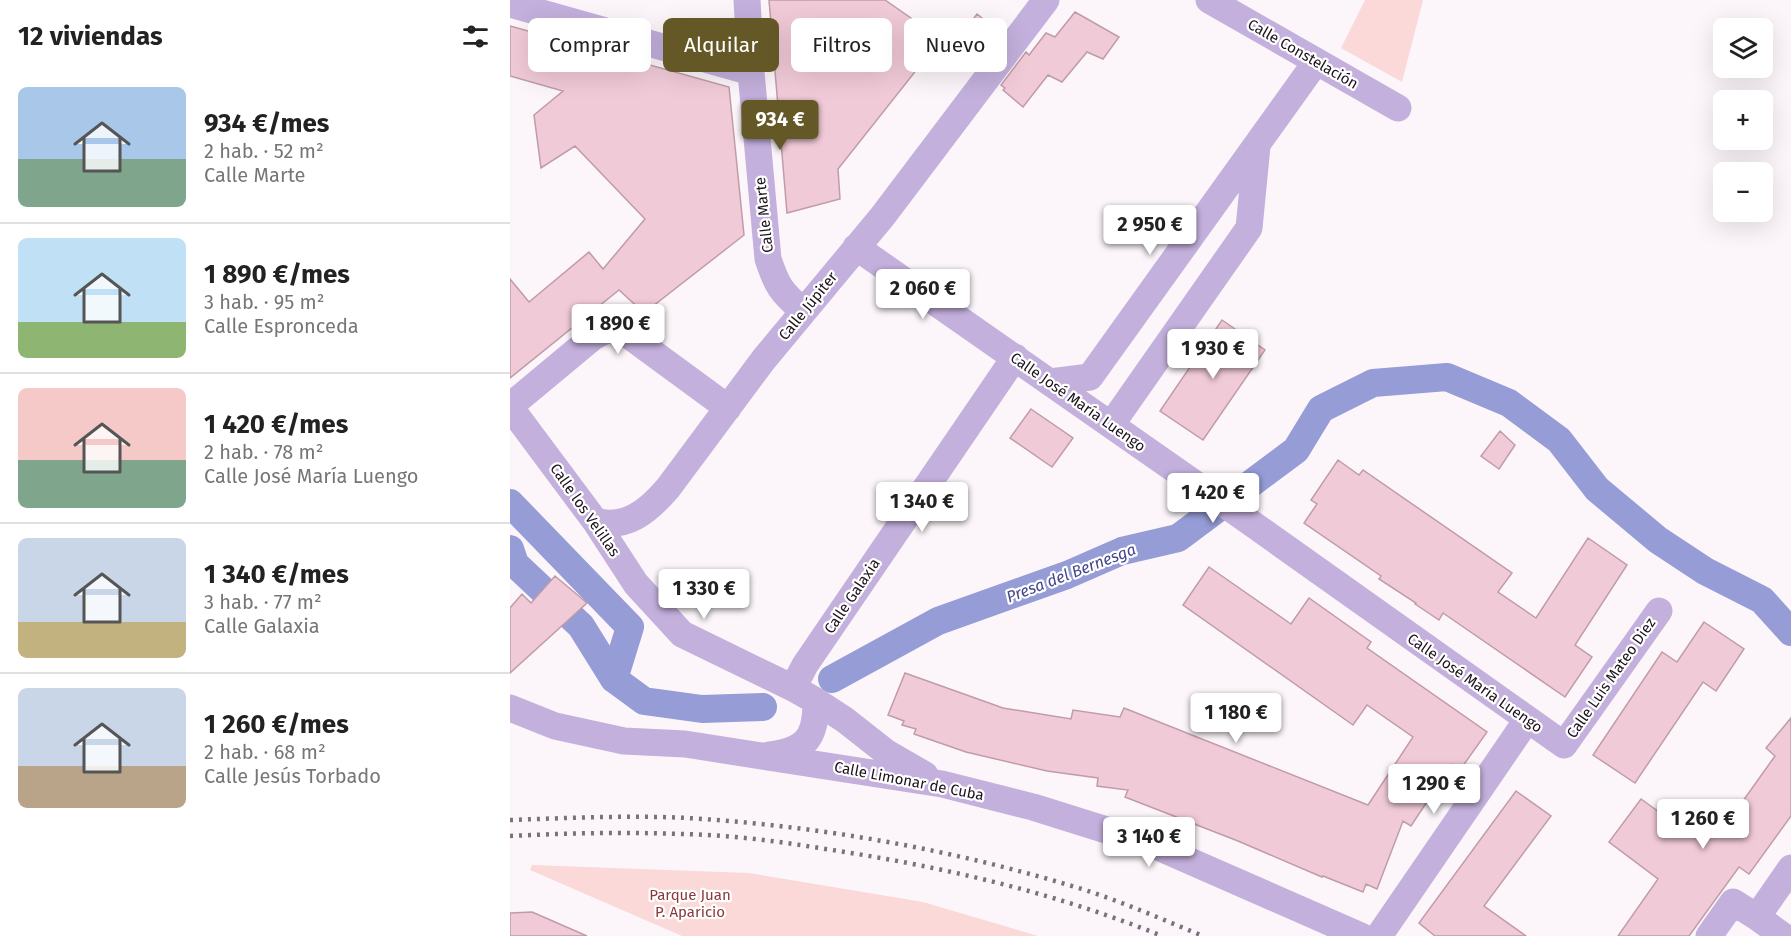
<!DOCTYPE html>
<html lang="es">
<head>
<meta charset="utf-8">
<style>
	:root { --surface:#fff; --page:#f2f2f2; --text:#222; --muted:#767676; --line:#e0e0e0; --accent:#645926 }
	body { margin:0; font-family:"Fira Sans",sans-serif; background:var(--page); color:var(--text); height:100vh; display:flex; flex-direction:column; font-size:22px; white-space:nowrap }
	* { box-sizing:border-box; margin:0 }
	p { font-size:20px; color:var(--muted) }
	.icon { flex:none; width:33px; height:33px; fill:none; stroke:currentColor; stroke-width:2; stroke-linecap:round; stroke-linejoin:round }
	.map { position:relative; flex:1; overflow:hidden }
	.details { display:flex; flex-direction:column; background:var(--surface); width:510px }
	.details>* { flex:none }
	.hud { position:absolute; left:18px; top:18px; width:570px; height:54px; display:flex; gap:12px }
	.tools { position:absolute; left:1203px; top:18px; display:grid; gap:12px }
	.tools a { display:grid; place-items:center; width:60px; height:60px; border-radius:9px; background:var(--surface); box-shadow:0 6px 24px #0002; font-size:30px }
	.price { position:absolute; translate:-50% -51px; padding:0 14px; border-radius:6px; background:#fff; color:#222; font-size:20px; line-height:39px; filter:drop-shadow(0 2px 3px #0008) }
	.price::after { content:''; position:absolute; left:50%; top:36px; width:18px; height:14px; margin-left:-9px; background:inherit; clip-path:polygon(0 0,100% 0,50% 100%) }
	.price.selected { background:var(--accent); color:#fff }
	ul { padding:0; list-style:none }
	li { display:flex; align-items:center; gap:18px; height:150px; padding:0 18px }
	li+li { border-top:2px solid var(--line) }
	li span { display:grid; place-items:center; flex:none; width:168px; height:120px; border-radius:9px; color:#555 }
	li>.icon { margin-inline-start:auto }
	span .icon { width:72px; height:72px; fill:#fffc; stroke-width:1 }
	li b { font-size:26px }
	h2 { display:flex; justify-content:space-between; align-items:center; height:72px; padding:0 18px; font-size:26px }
	.pill { padding:0 21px; border-radius:9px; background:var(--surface); box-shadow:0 6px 24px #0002; font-size:21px; line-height:54px }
	.pill.selected { background:var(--accent); color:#fff }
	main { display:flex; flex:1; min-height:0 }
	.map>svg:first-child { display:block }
	.green { fill:#fad9d8 }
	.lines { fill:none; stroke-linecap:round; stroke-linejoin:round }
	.canal { stroke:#959cd6; stroke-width:28 }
	.building { fill:#f1cad8; stroke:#c09ba8; stroke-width:1.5 }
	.minor { stroke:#c3b0dc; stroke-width:27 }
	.rail { stroke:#7a7179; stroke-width:4.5; stroke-dasharray:3 6; stroke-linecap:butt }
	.labels { text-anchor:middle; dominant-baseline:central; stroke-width:4.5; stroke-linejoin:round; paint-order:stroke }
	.street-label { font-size:15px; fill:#1c121b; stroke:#fff }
	.park-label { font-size:15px; fill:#8b373a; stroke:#fff }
	.water-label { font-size:16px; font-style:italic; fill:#43468c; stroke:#fff }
</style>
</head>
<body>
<main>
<section class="details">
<h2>12 viviendas<svg class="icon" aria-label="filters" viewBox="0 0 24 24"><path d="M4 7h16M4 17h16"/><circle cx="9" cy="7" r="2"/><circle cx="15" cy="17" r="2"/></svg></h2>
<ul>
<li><span style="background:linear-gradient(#a9c7e8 60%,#7fa58c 0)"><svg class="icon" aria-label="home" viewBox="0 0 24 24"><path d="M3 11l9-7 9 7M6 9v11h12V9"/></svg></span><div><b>934 €/mes</b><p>2 hab. · 52 m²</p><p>Calle Marte</p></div></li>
<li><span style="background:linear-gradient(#bfe0f5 70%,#8fb573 0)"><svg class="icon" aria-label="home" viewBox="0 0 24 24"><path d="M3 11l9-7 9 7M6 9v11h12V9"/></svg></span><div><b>1 890 €/mes</b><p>3 hab. · 95 m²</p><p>Calle Espronceda</p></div></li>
<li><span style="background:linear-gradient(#f6c9c9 60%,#7fa58c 0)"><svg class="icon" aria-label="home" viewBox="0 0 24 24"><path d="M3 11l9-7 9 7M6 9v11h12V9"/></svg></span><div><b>1 420 €/mes</b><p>2 hab. · 78 m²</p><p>Calle José María Luengo</p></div></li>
<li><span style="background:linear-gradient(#c9d6e8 70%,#c2b280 0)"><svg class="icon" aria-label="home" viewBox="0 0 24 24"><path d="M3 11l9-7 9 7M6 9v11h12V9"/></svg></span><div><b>1 340 €/mes</b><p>3 hab. · 77 m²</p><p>Calle Galaxia</p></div></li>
<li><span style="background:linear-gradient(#c9d6e8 65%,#b9a48a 0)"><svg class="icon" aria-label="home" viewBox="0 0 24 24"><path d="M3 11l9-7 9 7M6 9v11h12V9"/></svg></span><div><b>1 260 €/mes</b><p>2 hab. · 68 m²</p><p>Calle Jesús Torbado</p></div></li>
</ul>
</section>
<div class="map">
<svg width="1281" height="936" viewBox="0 0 1281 936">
	<rect width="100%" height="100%" fill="#fcf6fb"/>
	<path class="green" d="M855,0h58l-21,82 -61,-34z
		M22,865l217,8 174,29 115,34h-356l-152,-66z"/>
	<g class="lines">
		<path class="canal" d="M0,503l120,124 -16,52 30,22 58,8 61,-2
			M0,549l5,15 66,62 33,53
			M322,679l106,-58 129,-46 55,-24 56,-13 118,-88 25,-41 52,-26 74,-6 62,26 50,37 38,49 61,51 47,31 57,29 29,32"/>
	</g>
	<path class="building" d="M259,0h116l56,39 -103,130 2,30 -53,14z
		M565,12l44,25 -16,22 -16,-7 -25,30 -14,-7 -25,32 -20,-17 2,-2 -4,-3 25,-33 3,3 17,-22 9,4z
		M467,14l24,19 -24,33 -25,-20z
		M0,26l219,61 15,148 -100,78 -25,-23 -109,88v-99l19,23 60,-50 14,17 42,-50 -70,-73 -34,22 -7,-53 29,-24 -53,-15z
		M712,320l43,30 -62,90 -43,-29z
		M521,409l42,29 -21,29 -42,-29z
		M990,431l15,14 -16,24 -18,-13z
		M828,460l21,15 4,-5 149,103 -14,19 38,26 52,-80 39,27 -52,80 17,12 -27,40 -122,-84 -4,7 -24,-16 1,-1 -37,-24 2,-3 -77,-53 13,-19 -6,-4z
		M699,567l82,57 18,-26 62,44 -4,6 120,84 -27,38 -8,-6 -41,62 -8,-5 -26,68 -11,-5 -3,8 -40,-16 -1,1 -84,-36 -113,-44 3,-7 -31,-4 1,-8 -51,-7 -81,-19 -52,-18 2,-5 -14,-4 2,-4 -16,-6 17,-42 98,35 68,11 2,-9 47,7 4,-9 244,97 45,-68 -46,-32 -14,20 -170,-120z
		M45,576l32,27 -77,70v-65l12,-14 9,9z
		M1194,622l40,27 -28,42 -13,-9 -68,101 -42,-28 69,-103 15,10z
		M1281,718v98l-42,58 -10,-7 -50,69h-71l40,-57 -49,-37 32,-43 50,36 9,-12 18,13 57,-80 -9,-8z
		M1006,791l35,25 -67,90 42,30h-91l-16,-13z
		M22,912l55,24h-77v-23z"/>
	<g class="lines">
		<path class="minor" d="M237,0l4,72 17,187c9,27 13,33 35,52
			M699,0l189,108
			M0,4l241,68
			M346,247l391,273 317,225 95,-134
			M540,382l40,-5 226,-315
			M0,406l83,-69 15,-8 15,2 105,77
			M0,407l85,114 41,63 46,50 111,54 23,13 29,19 42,33 38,22
			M601,425l138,-197 8,-82
			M85,521c32,9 54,-11 73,-33l96,-129 118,-142 164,-217
			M283,688l12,-23 210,-308
			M0,708l45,18 69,15 61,3 257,40 91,23 118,37 210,92
			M260,755c37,-5 46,-18 46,-54
			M1247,917l26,19
			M869,936l148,-216
			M1199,936l24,-34 24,15 34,-49"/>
		<path class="rail" d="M0,820c59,-2 119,-5 177,-2 134,8 269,32 398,72 40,13 79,30 118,46
			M0,836c58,-3 115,-4 173,-2 50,1 100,8 149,16 112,17 224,43 330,86"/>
	</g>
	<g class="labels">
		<g class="street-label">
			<text transform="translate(793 54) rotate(30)">Calle Constelación</text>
			<text transform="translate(254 215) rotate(-96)">Calle Marte</text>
			<text transform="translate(298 306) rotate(-51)">Calle Júpiter</text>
			<text transform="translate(568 402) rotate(35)">Calle José María Luengo</text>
			<text transform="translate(75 510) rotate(55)">Calle los Velillas</text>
			<text transform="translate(342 596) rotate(-56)">Calle Galaxia</text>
			<text transform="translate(1101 678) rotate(-55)">Calle Luis Mateo Diez</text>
			<text transform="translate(965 683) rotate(35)">Calle José María Luengo</text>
			<text transform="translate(399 781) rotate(11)">Calle Limonar de Cuba</text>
		</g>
		<g class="park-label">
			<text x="180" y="895">Parque Juan<tspan x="180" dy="17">P. Aparicio</tspan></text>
		</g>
		<g class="water-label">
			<text transform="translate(561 573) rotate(-21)">Presa del Bernesga</text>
		</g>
	</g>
</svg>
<div class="tools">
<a><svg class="icon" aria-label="layers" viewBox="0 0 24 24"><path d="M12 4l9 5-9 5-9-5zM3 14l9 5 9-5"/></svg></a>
<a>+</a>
<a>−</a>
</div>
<b class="price selected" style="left:270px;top:151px">934 €</b>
<b class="price" style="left:640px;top:256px">2 950 €</b>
<b class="price" style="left:413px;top:320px">2 060 €</b>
<b class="price" style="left:108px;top:355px">1 890 €</b>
<b class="price" style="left:703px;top:380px">1 930 €</b>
<b class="price" style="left:703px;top:524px">1 420 €</b>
<b class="price" style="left:412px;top:533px">1 340 €</b>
<b class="price" style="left:194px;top:620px">1 330 €</b>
<b class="price" style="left:726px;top:744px">1 180 €</b>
<b class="price" style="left:924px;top:815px">1 290 €</b>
<b class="price" style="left:1193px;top:850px">1 260 €</b>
<b class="price" style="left:639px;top:868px">3 140 €</b>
<div class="hud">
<a class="pill">Comprar</a>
<a class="pill selected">Alquilar</a>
<a class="pill">Filtros</a>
<a class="pill">Nuevo</a>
</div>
</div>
</main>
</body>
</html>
